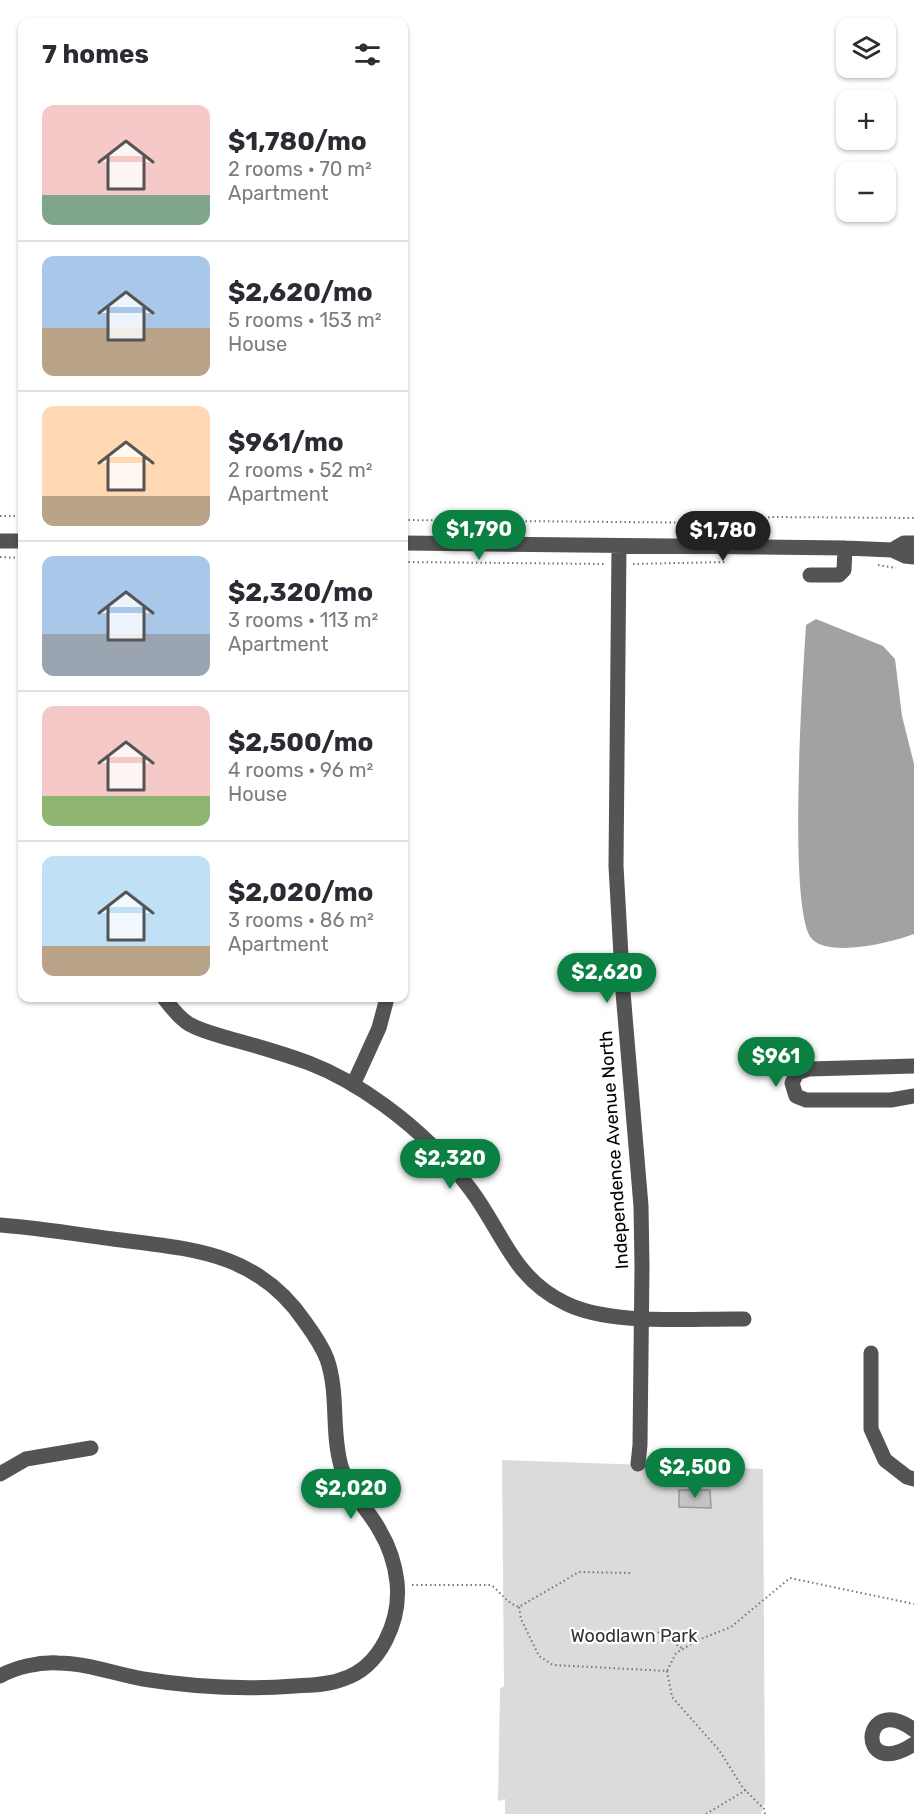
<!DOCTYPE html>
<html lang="en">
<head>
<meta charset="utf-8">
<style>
	:root { --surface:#fff; --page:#f7f7f7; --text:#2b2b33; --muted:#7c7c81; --line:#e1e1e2; --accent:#0b8043 }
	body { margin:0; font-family:Rubik,sans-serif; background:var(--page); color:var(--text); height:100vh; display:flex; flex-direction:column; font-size:22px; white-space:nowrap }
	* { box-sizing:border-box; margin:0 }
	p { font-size:20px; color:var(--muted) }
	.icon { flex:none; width:33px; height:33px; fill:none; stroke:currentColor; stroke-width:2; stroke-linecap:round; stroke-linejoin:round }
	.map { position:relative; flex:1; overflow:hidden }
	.sheet { position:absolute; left:18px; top:18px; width:390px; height:984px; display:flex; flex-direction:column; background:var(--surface); border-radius:12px; box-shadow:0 2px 4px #0004 }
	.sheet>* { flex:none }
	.fabs { position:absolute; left:836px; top:18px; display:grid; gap:12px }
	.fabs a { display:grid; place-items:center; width:60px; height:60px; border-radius:12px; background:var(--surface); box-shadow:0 2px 4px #0004; font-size:30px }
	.price { position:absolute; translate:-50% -51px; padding:0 14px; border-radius:21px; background:var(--accent); color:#fff; font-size:20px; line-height:39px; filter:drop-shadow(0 2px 3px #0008) }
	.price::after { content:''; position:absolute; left:50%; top:36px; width:18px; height:14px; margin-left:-9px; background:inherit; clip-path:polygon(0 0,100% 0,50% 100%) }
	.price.selected { background:#222; color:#fff }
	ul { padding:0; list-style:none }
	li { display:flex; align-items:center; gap:18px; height:150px; padding:0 24px }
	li+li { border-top:2px solid var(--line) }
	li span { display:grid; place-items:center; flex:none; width:168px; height:120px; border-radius:12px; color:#555 }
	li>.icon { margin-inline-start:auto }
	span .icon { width:72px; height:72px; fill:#fffc; stroke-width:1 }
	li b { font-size:26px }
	h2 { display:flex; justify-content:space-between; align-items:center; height:72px; padding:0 24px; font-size:26px }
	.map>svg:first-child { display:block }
	.green { fill:#dbdbdb }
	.water { fill:#a2a2a2 }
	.building { fill:#c4c4c4; stroke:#989898; stroke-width:1.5 }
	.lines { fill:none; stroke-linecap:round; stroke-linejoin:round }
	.path { stroke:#767676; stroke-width:2; stroke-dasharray:1.5 3; stroke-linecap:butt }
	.minor { stroke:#545454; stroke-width:15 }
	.labels { text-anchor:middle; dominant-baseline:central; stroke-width:4.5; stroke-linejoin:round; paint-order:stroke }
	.street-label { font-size:18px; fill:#000; stroke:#fff }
	.park-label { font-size:18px; fill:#323232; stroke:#fff }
</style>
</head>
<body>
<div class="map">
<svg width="914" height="1814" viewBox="0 0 914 1814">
	<rect width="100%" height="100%" fill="#fff"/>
	<path class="green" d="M502,1460l261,9 2,333 -4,12h-256v-15l-7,2 2,-112 4,-3z"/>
	<path class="water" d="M816,619l67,27 12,13 7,57 12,48v170c-21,8 -84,24 -102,5 -25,-27 -9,-267 -6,-314z"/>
	<path class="building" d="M679,1490h31l1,18 -32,-1z"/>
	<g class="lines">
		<path class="path" d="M0,516h22
			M404,520l323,3 44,-6 143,1
			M0,557l22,1
			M404,562l202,2
			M633,564l93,-2
			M878,565l18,3
			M412,1585h79c12,9 14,17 28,22l60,-35 52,1
			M519,1607l2,12 18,37 14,9 114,6 9,-18 22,-13 33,-13 59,-49 124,26
			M631,1632h27l25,17
			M667,1671l5,26 47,53 24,38 21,21 1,5
			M706,1814l40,-24"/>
		<path class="minor" d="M0,541h22
			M404,543l441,5 47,2 13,6 9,1
			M619,546l-3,320 7,126 18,214 1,60 -2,179 -2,19
			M892,550l12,-7h10
			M810,575h29l5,-5 1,-22
			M164,998c7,9 14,19 25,26 12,7 29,11 42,15 26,7 53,15 78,24 26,10 53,26 75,42 33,24 63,53 87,85 32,43 42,88 94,113 45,23 128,15 179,16
			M914,1066l-105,3 -12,4 -5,10 4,13 10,4h85l23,-4
			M353,1085l26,-57 8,-30
			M0,1225c38,3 76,9 113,14 77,10 144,12 192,83 8,11 17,24 22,37 12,35 4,72 14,107 7,27 27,42 39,65 9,15 15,34 17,51 4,38 -16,85 -54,97 -15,6 -32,6 -48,7 -51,4 -102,1 -152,-7 -28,-5 -57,-16 -85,-16 -19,-1 -42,4 -58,13
			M871,1353v76l14,31 22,17 7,2
			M0,1474l26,-15 65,-11
			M914,1730c-53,-40 -59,53 0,14"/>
	</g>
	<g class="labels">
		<g class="street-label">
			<text transform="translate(614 1150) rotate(-94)">Independence Avenue North</text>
		</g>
		<g class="park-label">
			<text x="634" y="1636">Woodlawn Park</text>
		</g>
	</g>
</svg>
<div class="fabs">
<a><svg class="icon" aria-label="layers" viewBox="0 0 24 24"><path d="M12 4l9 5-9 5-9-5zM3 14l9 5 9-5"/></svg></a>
<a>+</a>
<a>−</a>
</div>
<b class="price" style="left:479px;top:561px">$1,790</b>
<b class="price selected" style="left:723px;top:562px">$1,780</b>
<b class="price" style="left:607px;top:1004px">$2,620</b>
<b class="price" style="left:776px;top:1088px">$961</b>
<b class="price" style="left:450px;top:1190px">$2,320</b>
<b class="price" style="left:695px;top:1499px">$2,500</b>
<b class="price" style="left:351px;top:1520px">$2,020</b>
<section class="sheet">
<h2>7 homes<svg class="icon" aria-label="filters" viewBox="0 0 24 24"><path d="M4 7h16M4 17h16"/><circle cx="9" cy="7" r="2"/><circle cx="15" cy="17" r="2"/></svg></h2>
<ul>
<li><span style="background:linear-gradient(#f6c9c9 75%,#7fa58c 0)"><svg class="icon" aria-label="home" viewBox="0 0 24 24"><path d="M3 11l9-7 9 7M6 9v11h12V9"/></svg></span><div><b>$1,780/mo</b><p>2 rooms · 70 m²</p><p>Apartment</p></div></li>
<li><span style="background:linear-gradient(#a9c7e8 60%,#b9a48a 0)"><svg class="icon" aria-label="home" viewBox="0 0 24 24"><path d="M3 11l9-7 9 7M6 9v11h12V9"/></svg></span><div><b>$2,620/mo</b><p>5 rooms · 153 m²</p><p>House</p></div></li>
<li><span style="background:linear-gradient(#ffd9b3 75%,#b9a48a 0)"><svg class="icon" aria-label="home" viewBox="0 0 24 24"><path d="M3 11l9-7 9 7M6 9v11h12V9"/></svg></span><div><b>$961/mo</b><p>2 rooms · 52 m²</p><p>Apartment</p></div></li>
<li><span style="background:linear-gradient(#a9c7e8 65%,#9aa5b1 0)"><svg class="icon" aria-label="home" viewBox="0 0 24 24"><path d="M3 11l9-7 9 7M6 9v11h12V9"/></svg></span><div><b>$2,320/mo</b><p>3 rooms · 113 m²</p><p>Apartment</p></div></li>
<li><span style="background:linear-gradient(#f6c9c9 75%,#8fb573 0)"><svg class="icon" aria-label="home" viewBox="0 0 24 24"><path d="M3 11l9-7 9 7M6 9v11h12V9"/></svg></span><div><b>$2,500/mo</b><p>4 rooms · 96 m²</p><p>House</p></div></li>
<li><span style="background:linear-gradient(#bfe0f5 75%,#b9a48a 0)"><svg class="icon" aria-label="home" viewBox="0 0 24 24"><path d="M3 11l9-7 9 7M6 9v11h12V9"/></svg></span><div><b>$2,020/mo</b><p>3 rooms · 86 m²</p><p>Apartment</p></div></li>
</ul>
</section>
</div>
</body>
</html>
